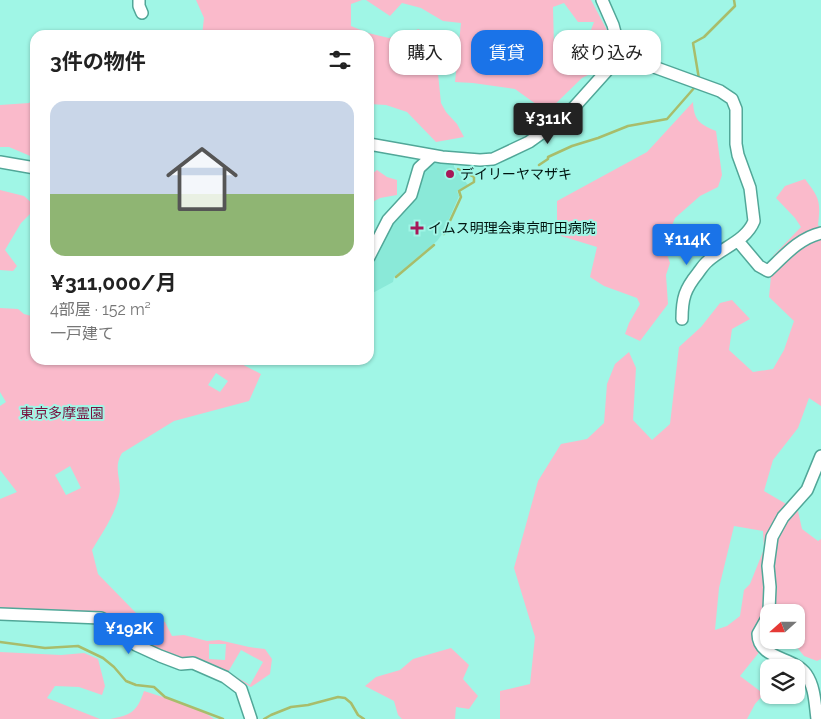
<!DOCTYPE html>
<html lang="ja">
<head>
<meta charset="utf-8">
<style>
	:root { --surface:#fff; --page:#f6f6f6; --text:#222; --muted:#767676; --line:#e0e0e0; --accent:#1a73e8 }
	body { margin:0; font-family:Raleway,"Noto Sans JP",sans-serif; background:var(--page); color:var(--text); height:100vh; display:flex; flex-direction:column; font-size:19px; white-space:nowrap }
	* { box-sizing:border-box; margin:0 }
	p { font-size:16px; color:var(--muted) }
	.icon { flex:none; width:28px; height:28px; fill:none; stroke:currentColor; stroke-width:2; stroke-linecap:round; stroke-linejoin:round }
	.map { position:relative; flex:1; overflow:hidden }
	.sheet { position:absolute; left:30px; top:30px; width:344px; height:335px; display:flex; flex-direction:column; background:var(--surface); border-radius:15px; box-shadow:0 1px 4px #0004 }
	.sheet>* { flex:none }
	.banner { position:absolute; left:389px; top:30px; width:356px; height:45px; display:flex; gap:10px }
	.needle { width:32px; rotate:249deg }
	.controls { position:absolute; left:760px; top:604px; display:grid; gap:10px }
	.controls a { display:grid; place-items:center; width:45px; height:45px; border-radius:10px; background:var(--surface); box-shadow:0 1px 4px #0004; font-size:25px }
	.price { position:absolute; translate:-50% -42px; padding:0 11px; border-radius:5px; background:var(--accent); color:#fff; font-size:16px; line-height:32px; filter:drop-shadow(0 1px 2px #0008) }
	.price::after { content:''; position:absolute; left:50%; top:30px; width:15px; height:11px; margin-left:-8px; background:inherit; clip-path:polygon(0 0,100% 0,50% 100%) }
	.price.on { background:#222; color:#fff }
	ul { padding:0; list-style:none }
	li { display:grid; align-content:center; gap:10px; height:265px; padding:0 20px }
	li+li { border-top:1px solid var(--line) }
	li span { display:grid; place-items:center; height:155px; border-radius:15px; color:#555 }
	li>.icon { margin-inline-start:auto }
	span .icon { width:90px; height:90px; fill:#fffc; stroke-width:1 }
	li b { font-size:21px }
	h2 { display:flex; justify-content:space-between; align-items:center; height:60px; padding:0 20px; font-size:21px }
	.tag { padding:0 18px; border-radius:15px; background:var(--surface); box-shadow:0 1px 4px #0004; font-size:18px; line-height:45px }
	.tag.on { background:var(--accent); color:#fff }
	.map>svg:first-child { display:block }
	.built { fill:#8ae9d8 }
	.green { fill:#fabacb; fill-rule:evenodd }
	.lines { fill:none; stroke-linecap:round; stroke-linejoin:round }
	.stream { stroke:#a8bd6b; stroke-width:2.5 }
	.minor-casing { stroke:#51a798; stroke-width:14 }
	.minor { stroke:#fff; stroke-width:11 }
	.poi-dot { fill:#a71858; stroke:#a0f6e6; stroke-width:2 }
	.labels { text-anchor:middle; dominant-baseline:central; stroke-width:4; stroke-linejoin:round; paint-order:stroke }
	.poi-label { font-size:14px; fill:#001511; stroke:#a0f6e6; text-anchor:start }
	.park-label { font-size:14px; fill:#78103d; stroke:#a0f6e6 }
</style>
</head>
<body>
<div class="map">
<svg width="821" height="719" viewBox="0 0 821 719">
	<rect width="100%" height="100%" fill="#a0f6e6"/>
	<path class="built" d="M434,160l20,2v5l14,18 -11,6 2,5 -16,37 -6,8 -43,36 -1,5 -24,13v-33l50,-87z"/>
	<path class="green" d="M196,0h166l-11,4v22l17,7 21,5 30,-9 17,25 5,49 5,9 11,12 7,13 -28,5 -29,-30 -21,-7 -17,-1v-69h-167l2,-17z
		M366,0h225l17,32 -2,34 -24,12 -35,34 -32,-23 -42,-6 -18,-1 6,-59 -18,-2 -22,-13 -19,-5 -12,13zM564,3l14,19h16l-5,13 -23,19 -12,-7 -1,-40z
		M35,97v61l-26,-11h-9v-42l29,-2z
		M693,102c1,18 6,22 23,29l6,44 -4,12 -18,9 -25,22 -11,28 6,17 -4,12 2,29 -28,37 -15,-7 4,-11 11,-19 -3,-6 -33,-12 -14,-9 7,-30 -36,-11 -4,-16v-19l90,-49z
		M377,170l10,7 10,3v15l-17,3 -11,6v-28z
		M805,179c14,19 16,21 13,46l3,3v178l-12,-8 -11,30 -25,32 -9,31 34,20 4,18 16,12 3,-2v120l-4,2 -13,-5 -13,-16h5v-28h-27v28l-29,36 24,18 -9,10 -8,15h-247v-28l30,-7 5,-47 -21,-69 24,-87 23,-37 26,-5 17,-16 3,-39 8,-20 14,-12 7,16 -3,52 19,20 18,-16 9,-77 22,-20 19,-24 12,-3 18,19 -18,10 -3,21 24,22 20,-3 11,-19 10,-29 -25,-24 4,-41 28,-29 -6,-9 -19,-20 9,-12zM734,526l29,5 1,18 -14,35 -6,6 -4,26 -13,10 -12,4 4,-42z
		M0,190l24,6 10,9 -3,8 -10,10 -16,27 12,16 -4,5 -13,-1z
		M0,308l18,1 6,5 11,3v43h199l27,14 -12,27 -75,20 -52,32c-10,16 1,28 -3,43 -4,19 -17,37 -27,54l6,24 39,40 28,8 7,14 12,-1 23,6 12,-1 30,7 16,2 7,10 -2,15 -19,13 -47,-26 -35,-6 -42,-24 -22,-18 -44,-1 -10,-3 -51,7v-117l17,-7 -17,-22v-64l6,-4 -6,-10zM216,373l12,8 -8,11 -12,-7zM70,466l11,22 -15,7 -11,-20zM209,644h17l-1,16 -16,-1zM241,650l22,12 -13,23 -22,-13z
		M451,648l18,17 -6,14 15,17 -9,13 -13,-2 -1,12h-53l-4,-4 -4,-14 -29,-15 11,-9 24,-7 13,-11z
		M0,652l61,3 23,-2 14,6 7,27 -3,9 -23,-8 -24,-1 -8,12 53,21h-100z
		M144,691l56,18 14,10h-104c21,-4 27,-7 34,-28z"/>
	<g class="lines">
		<path class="stream" d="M699,79l-6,-36 11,-6 31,-31 -1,-6
			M539,165l9,-6v-2l24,-11 26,-8 30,-12 39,-7 28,-32
			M458,169l16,8
			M444,234l17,-37 -2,-6 15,-9v-5
			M396,277l38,-32
			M0,642l45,6 33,-2 25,12 11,9 12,14 10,4 18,2 11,10 58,22
			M264,719l7,-4 20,-8 17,-2 30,-8 7,1 6,5 7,12 6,4"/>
		<g class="minor-casing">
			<path id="minor" d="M139,0v6l3,7
				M621,55l99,36 12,8 4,10v35l2,11 12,33 4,33c-8,20 -31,26 -46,40 -4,3 -7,8 -10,12 -13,16 -16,25 -16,46
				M369,144l73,13 38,3 13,-1 36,-17 39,-28 53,-59 -8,-30 -11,-25
				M0,162l35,6
				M738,241l21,25 9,5c16,-15 31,-33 53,-38
				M369,257l19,-37 23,-25 8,-27 13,-12
				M0,614l101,4 10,5 12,12 13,10 24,11 21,8 12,-1 32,14 16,12 10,30
				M817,719c-2,-15 -2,-32 -11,-45 -12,-17 -48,-15 -48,-40l9,-16 2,-8 1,-23 -2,-21 4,-29 11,-20 24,-27 14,-34"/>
		</g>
		<use href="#minor" class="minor"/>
	</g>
	<g class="poi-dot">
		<circle cx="450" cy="174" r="5"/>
		<path d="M414.5 220.5h5v5h5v5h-5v5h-5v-5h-5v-5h5z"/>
	</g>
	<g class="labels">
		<g class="poi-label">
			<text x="460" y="174">デイリーヤマザキ</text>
			<text x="428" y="228">イムス明理会東京町田病院</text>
		</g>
		<g class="park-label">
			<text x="62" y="413">東京多摩霊園</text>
		</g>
	</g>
</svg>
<div class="controls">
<a><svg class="needle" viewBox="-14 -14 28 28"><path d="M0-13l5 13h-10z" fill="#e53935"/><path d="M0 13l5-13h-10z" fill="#767676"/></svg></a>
<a><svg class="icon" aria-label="layers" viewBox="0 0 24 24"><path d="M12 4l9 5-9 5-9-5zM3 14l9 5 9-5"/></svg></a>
</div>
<b class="price on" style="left:548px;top:145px">¥311K</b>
<b class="price" style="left:687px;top:266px">¥114K</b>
<b class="price" style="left:129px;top:655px">¥192K</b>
<div class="banner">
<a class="tag">購入</a>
<a class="tag on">賃貸</a>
<a class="tag">絞り込み</a>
</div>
<section class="sheet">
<h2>3件の物件<svg class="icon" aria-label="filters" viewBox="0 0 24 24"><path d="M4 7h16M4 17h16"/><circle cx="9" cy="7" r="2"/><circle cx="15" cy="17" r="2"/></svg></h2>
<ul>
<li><span style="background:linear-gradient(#c9d6e8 60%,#8fb573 0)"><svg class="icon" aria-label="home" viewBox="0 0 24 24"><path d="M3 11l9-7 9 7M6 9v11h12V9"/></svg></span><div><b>¥311,000/月</b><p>4部屋 · 152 m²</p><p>一戸建て</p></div></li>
</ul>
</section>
</div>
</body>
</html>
